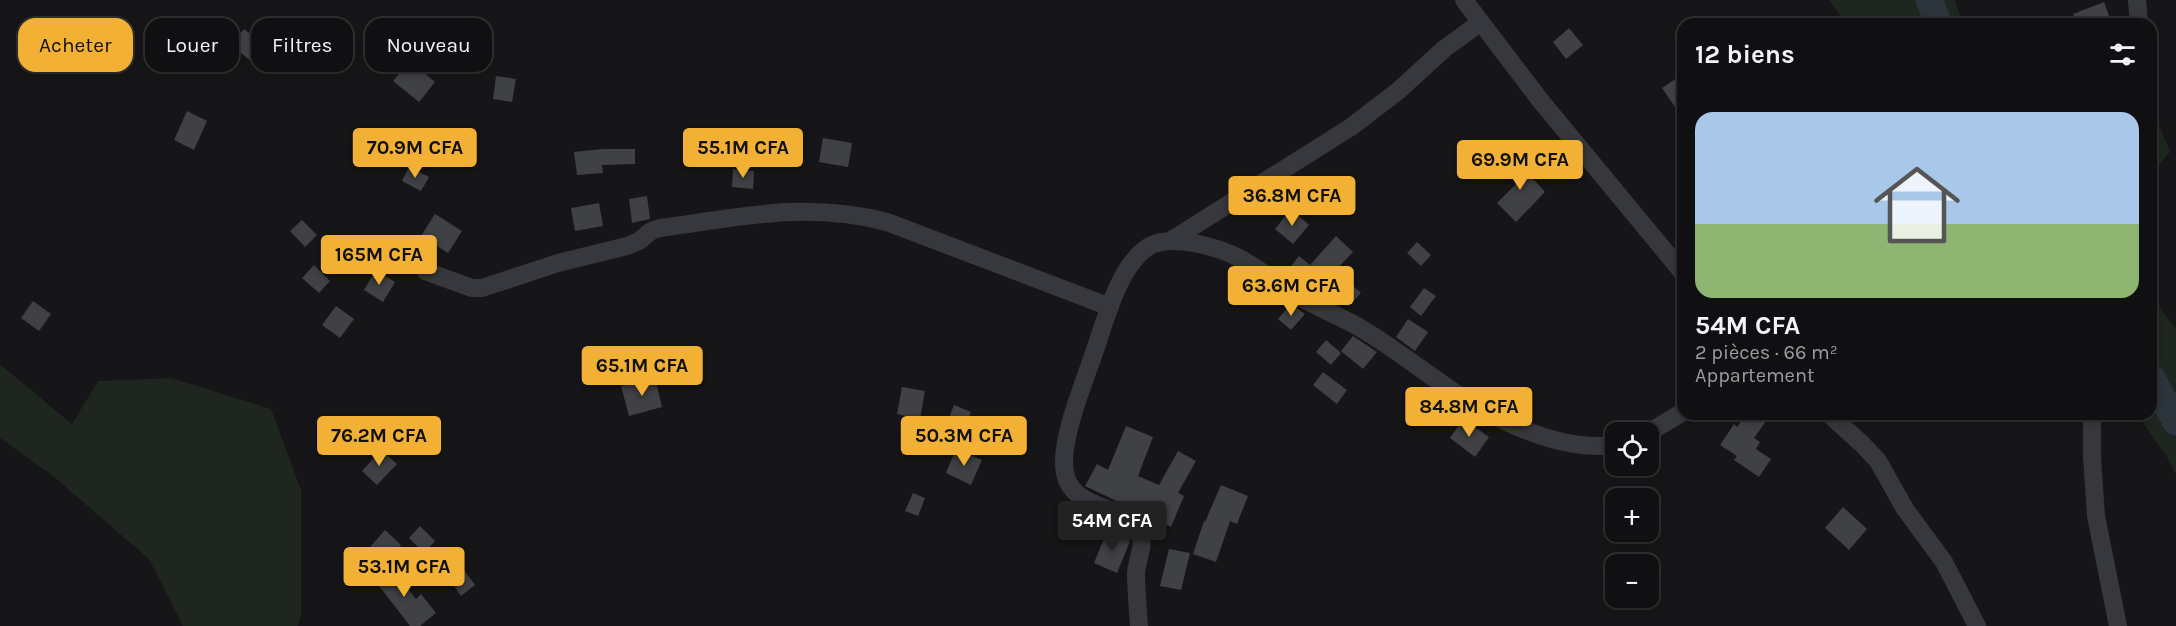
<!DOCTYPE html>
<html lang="fr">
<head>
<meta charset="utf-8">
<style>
	:root { --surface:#101012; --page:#1e1e20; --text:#f1f3f6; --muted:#9c9d9f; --line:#303032; --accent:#f2b134 }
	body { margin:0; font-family:Karla,sans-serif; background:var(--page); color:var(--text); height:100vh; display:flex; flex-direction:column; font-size:22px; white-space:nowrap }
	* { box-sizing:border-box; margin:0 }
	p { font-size:20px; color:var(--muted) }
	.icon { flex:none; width:33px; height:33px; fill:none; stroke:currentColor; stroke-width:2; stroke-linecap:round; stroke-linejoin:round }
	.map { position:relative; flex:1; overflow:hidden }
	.details { position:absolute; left:1677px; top:18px; width:480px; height:402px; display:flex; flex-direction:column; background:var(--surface); border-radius:18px; box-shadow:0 3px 9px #0003,0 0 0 2px var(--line) }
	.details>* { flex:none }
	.hud { position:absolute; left:18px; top:18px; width:570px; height:54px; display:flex; gap:12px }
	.tools { position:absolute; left:1605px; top:422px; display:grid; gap:12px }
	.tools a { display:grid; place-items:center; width:54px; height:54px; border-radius:12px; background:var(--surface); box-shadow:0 3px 9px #0003,0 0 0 2px var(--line); font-size:30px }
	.price { position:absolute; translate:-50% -51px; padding:0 14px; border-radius:6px; background:var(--accent); color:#111; font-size:20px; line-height:39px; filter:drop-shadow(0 2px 3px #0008) }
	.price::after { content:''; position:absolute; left:50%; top:36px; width:18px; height:14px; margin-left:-9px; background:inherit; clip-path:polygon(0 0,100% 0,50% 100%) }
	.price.selected { background:#222; color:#fff }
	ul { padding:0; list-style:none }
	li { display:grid; align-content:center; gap:12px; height:318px; padding:0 18px }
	li span { display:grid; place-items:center; height:186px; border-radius:18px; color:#555 }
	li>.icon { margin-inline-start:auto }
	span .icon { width:108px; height:108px; fill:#fffc; stroke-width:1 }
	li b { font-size:26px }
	h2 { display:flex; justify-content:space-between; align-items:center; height:72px; padding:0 18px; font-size:26px }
	.pill { padding:0 21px; border-radius:18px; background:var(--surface); box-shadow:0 3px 9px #0003,0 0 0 2px var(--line); font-size:21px; line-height:54px }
	.pill.selected { background:var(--accent); color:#111 }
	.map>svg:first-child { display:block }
	.green { fill:#1e261f }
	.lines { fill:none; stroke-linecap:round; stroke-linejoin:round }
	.river { stroke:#2c353c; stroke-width:27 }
	.building { fill:#404145 }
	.minor { stroke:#37383d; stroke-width:18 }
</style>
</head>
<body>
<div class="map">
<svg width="2176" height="626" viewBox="0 0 2176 626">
	<rect width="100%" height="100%" fill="#161618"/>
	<path class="green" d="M1829,0h126l5,15 8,9h-122z
		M2151,104l19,48 -19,23z
		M2151,294l25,36v145l-9,-18 -30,-43h14z
		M0,364l72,60 26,-43 73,-3 100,31 30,81v124l-3,12h-115l-34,-67 -96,-83 -53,-38z"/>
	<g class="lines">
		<path class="river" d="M1929,0l10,24
			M2151,377l25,45"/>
	</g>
	<path class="building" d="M2104,2l8,22h-35l-4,-10z
		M1569,28l14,17 -17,14 -13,-17z
		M244,29l20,16 -13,16 -20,-16z
		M410,61l25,21 -16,20 -26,-21z
		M1683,74v27l-8,6 -13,-19z
		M496,76l20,3 -4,23 -19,-3z
		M187,111l20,10 -13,29 -20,-10z
		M823,138l29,5 -4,24 -29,-5z
		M603,149h32v15l-33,1 1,8 -26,2 -3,-23z
		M1512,155l33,37 -29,30 -19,-19 20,-20 -16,-18z
		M409,167l20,10 -8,14 -19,-10z
		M733,169l21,2 -1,18 -21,-2z
		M647,196l3,23 -18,4 -3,-24z
		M599,203l4,23 -28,5 -4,-23z
		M1291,209l18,16 -16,19 -18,-15z
		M435,214l27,17 -14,22 -27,-17z
		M302,220l15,15 -12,12 -15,-16z
		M1336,236l17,16 -17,18 25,23 -12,13 -32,-30 -10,12 -22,-14 14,-18 11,9z
		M1417,242l14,13 -10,11 -14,-13z
		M314,265l16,16 -11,12 -17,-15z
		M376,270l19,12 -12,20 -19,-12z
		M1424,288l12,8 -15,20 -11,-9z
		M33,301l18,13 -12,17 -18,-13z
		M1291,304l14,10 -14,16 -13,-11z
		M336,306l18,13 -14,19 -18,-13z
		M1408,319l20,13 -13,19 -19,-14z
		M1353,336l24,16 -14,17 -22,-18z
		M1326,340l15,13 -10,12 -15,-13z
		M1323,372l24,18 -10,14 -24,-19z
		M655,378l7,29 -33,9 -8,-30z
		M902,387l23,4 -5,28 -23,-5z
		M954,405l17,7 -8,22 -18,-7z
		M1746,414h25l-17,24 6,4 -4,7 15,10 -12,18 -25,-17 3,-4 -17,-11 14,-21 3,3z
		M1463,419l26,18 -14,20 -25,-19z
		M1126,426l27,11 -15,39 21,9 19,-34 18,10 -18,32 6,3 -13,31 -86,-41 12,-22 11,6z
		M956,449l26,11 -11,25 -25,-12z
		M381,450l16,14 -20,21 -15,-14z
		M1221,485l27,11 -11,28 -7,-3 -14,41 -23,-8 11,-33 1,1z
		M913,493l12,5 -7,18 -13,-5z
		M1843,507l24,22 -18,21 -24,-22z
		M420,526l15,15 -11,12 -15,-15z
		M385,530l16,15 -15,17 -16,-15z
		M1107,531l23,10 -13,32 -23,-10z
		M1169,549l21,4 -9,37 -21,-4z
		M389,565l27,34 5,-5 15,19 -16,13h-10l-37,-48z
		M461,566l14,19 -14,11 -14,-20z"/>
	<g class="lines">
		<path class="minor" d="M1464,0l76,100 143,173
			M2137,0l2,24
			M1170,241l181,-114 47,-36 46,-42 37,-27
			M425,271l47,17h10l76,-25 69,-17 12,-5 12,-10 9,-3c80,-11 147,-27 227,-6l223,85
			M1829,414l33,30 16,17 27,48 39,53 33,64
			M2092,414v43l4,59 22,110
			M1648,433l35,-21
			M1139,626c-1,-18 -3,-36 -3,-53 1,-12 8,-27 5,-38 -10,-35 -79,-18 -77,-75 1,-36 25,-89 36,-125 9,-27 22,-71 48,-88 23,-14 71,0 93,12 21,12 40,27 61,39 19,12 41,19 60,31 44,26 84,62 129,85 37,20 82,36 125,31"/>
	</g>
</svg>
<div class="tools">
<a><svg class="icon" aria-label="locate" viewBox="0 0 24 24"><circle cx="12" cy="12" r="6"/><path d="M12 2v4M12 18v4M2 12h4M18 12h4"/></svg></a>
<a>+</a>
<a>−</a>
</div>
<b class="price" style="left:415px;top:179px">70.9M CFA</b>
<b class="price" style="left:743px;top:179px">55.1M CFA</b>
<b class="price" style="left:1520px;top:191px">69.9M CFA</b>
<b class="price" style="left:1292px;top:227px">36.8M CFA</b>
<b class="price" style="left:379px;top:286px">165M CFA</b>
<b class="price" style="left:1291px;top:317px">63.6M CFA</b>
<b class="price" style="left:642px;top:397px">65.1M CFA</b>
<b class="price" style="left:1469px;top:438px">84.8M CFA</b>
<b class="price" style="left:379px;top:467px">76.2M CFA</b>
<b class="price" style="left:964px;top:467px">50.3M CFA</b>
<b class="price selected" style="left:1112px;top:552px">54M CFA</b>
<b class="price" style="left:404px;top:598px">53.1M CFA</b>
<div class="hud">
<a class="pill selected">Acheter</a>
<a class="pill">Louer</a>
<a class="pill">Filtres</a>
<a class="pill">Nouveau</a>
</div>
<section class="details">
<h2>12 biens<svg class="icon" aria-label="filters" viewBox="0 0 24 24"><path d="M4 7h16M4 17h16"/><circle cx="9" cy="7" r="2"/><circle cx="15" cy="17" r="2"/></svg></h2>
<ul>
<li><span style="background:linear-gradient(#a9c7e8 60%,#8fb573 0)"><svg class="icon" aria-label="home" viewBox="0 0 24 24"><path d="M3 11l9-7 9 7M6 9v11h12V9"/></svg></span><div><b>54M CFA</b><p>2 pièces · 66 m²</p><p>Appartement</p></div></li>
</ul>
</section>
</div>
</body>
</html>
